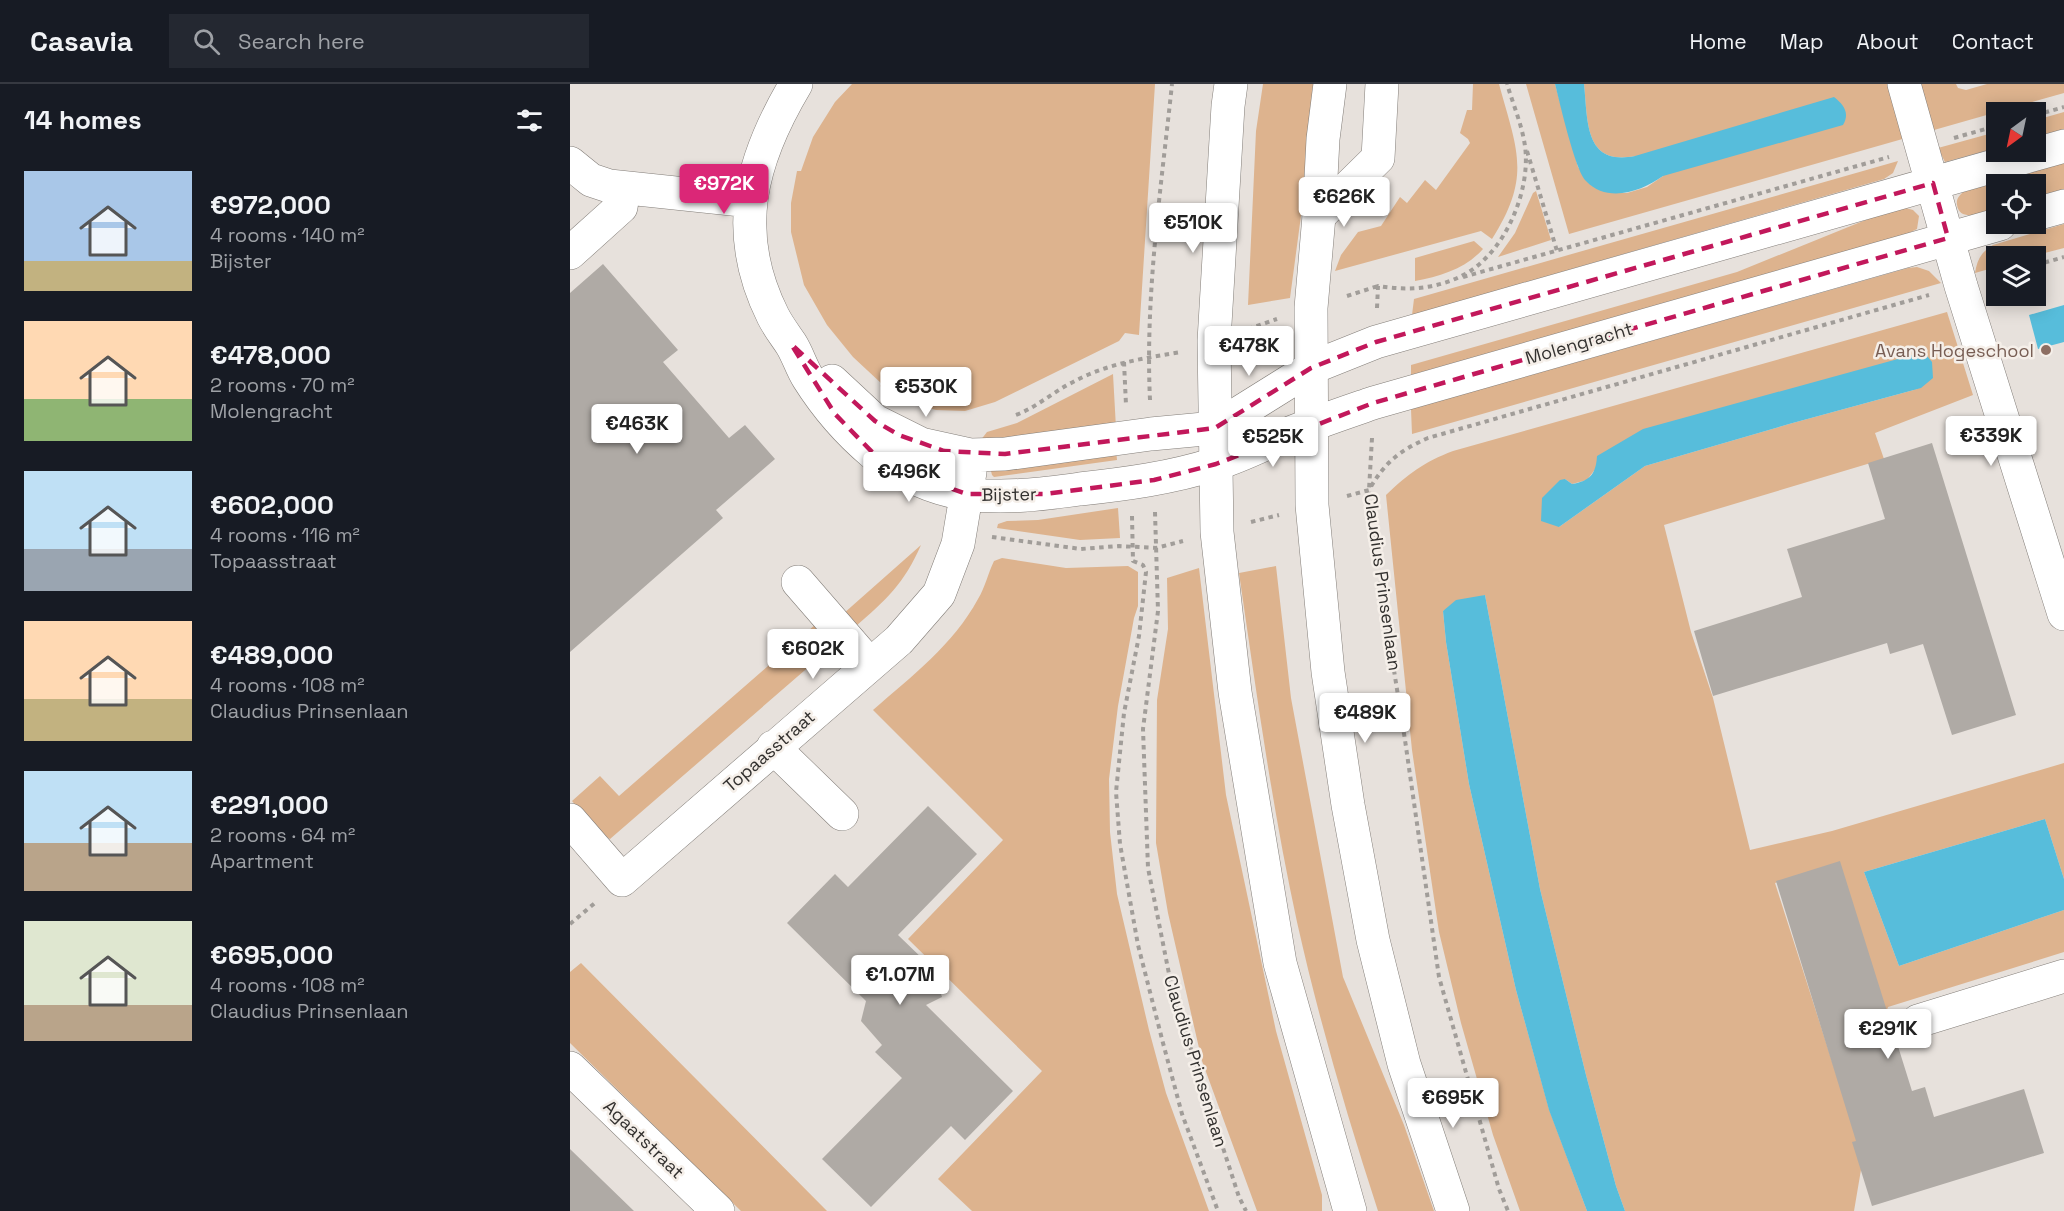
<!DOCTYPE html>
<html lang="en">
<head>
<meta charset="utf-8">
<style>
	:root { --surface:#171b24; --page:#242831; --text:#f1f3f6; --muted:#9ea1a6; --line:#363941; --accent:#db2777 }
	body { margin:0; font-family:"Space Grotesk",sans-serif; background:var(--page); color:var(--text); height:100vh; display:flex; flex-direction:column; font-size:22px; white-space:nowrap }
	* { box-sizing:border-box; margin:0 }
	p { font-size:20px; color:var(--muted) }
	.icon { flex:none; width:33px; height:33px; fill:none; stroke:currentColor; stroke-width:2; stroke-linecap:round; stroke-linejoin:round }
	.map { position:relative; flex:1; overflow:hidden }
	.sheet { display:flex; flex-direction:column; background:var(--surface); width:570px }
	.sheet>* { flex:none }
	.needle { width:39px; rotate:213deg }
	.buttons { position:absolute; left:1416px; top:18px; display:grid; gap:12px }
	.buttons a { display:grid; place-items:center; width:60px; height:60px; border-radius:0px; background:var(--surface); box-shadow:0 3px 15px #0003; font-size:30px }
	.price { position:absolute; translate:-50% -51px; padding:0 14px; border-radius:6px; background:#fff; color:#222; font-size:20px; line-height:39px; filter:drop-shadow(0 2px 3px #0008) }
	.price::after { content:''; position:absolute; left:50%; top:36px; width:18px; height:14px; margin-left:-9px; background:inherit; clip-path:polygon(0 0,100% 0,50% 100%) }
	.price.selected { background:var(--accent); color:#fff }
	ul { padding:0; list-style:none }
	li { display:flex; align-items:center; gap:18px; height:150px; padding:0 24px }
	li span { display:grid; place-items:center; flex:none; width:168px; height:120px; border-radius:0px; color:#555 }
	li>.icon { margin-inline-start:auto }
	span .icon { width:72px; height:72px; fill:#fffc; stroke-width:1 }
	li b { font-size:26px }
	h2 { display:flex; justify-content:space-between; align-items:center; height:72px; padding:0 24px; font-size:26px }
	header { display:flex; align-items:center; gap:36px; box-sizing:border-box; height:84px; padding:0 30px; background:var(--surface); border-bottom:2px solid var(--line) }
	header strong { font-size:28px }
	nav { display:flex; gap:33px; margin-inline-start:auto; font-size:21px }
	.search { width:420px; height:54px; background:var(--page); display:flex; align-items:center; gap:15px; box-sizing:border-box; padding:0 21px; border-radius:0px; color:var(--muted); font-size:22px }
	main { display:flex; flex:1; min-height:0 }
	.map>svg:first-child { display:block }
	.green { fill:#ddb38e; fill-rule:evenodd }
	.water { fill:#57bddb }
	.building { fill:#afaaa5 }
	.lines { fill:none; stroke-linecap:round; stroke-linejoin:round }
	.minor-casing { stroke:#837e79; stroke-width:34 }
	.major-casing { stroke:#837e79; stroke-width:34 }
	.path { stroke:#a19d99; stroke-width:4; stroke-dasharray:4.5 4.5; stroke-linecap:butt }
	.minor { stroke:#fff; stroke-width:33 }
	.major { stroke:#fff; stroke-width:33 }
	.marked { fill:none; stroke:#c2185b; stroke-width:4.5; stroke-dasharray:12 8; stroke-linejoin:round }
	.education-dot { fill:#8d6e63; stroke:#f5efe9; stroke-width:2 }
	.labels { text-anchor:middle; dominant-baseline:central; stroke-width:5; stroke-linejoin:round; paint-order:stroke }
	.street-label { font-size:18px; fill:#33312f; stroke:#f5efe9 }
	.education-label { font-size:18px; fill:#785e54; stroke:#f5efe9; text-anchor:end }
</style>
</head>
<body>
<header>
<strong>Casavia</strong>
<div class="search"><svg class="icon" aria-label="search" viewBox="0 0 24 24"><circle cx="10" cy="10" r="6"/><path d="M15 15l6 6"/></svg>Search here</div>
<nav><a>Home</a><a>Map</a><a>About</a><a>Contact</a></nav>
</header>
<main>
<section class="sheet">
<h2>14 homes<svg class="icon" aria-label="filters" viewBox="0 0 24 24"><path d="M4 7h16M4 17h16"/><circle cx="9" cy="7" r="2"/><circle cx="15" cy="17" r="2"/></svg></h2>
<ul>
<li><span style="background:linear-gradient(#a9c7e8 75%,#c2b280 0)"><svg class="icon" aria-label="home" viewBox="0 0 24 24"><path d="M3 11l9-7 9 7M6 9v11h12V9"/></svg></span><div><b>€972,000</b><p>4 rooms · 140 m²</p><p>Bijster</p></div></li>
<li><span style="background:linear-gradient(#ffd9b3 65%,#8fb573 0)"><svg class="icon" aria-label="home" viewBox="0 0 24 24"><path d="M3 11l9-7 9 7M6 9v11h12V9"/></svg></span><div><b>€478,000</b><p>2 rooms · 70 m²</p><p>Molengracht</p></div></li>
<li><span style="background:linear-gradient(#bfe0f5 65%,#9aa5b1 0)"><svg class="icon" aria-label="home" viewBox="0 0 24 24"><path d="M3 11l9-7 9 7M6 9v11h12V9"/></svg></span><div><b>€602,000</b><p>4 rooms · 116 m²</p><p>Topaasstraat</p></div></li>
<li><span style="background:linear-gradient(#ffd9b3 65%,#c2b280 0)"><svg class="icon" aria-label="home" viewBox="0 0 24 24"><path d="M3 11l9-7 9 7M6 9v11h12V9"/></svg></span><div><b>€489,000</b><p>4 rooms · 108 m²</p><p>Claudius Prinsenlaan</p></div></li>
<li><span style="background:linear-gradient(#bfe0f5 60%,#b9a48a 0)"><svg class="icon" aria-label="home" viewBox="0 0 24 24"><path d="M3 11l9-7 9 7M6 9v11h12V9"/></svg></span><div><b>€291,000</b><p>2 rooms · 64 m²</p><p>Apartment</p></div></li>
<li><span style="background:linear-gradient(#dfe7d0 70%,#b9a48a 0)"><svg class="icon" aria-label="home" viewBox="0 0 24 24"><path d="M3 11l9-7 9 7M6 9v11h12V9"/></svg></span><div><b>€695,000</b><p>4 rooms · 108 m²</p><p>Claudius Prinsenlaan</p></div></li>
</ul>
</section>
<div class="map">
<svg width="1494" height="1127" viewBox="0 0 1494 1127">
	<rect width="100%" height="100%" fill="#e7e1dc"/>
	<path class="green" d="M282,0h303l-16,251 -14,-2 -6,8 -124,61 -30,9 -29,-1 -31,-8 -25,-16 2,-2 -29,-27 -26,-32 -23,-40 -13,-53v-29l6,-32h4l12,-34 22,-35z
		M693,0h50l-4,72 -19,142 -42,7 8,-174z
		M903,0h26c18,66 33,92 -7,155l-11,-8 -146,40 6,-16 17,-23 23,-6 19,-29 7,6 18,-23 11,10 34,-47 -2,-4 -8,-6 7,-23h5z
		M956,0h29l23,83 21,22 13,4h15l20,-6 16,-11 -28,-20c-51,10 -47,-35 -51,-72h372l2,4 8,2 21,-6h77v9l-495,141z
		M1494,28v17l-28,8v-17z
		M1426,48v16l-51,14 -7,-14z
		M1328,77l-5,12 -9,6 -472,136 2,-16z
		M1494,79v26l-28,8v-13h-40v24c-10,3 -36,16 -39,-3 -1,-6 2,-9 6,-13z
		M966,107l15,49 -53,17 17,-24 18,-40z
		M1336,124l7,2 6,6 -2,13 -8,4 -498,142v-10l326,-93 136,-55z
		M1494,140v24l-31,8h-37v11l-21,6c2,-13 6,-21 18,-28z
		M904,157l9,8c-18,20 -42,27 -68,32v-23z
		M1347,183l12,4 12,12 -529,151 -1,-25 497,-141z
		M1377,228l26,83 -98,38 9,26 -220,66 27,107 22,66 37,152 82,-19 232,-68v116l-19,-60 -181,53 35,94 165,-56v42l-176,55 -2,6 -47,-150 -64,20 88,275 -9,53h-229l-9,-25 -30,-111 -46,-186 -55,-294 -42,16 3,31 23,142 47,206 33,119 38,102h-67l-27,-76 -32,-112 -22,-91 -27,-182 -26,-255c22,-21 38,-33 67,-44zM1351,304l-132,36 -144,42 -86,61 6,-48 7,5 15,-4 9,-12z
		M543,290l3,54 -136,13 7,-9 30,-9z
		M546,365l1,11 -123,17 -2,-2 -1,-4z
		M548,424l2,30 -40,2 -83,-12 1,-4 9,-3 31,-1z
		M351,461c-17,39 -35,55 -66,82l-12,-13z
		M432,474l64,10 62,-2 10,6v34l-4,12 -16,88 -9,73 1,53 7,62 32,136 17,63 43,118h-237l-34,-32 104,-108 -134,-132 95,-99 -130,-130c39,-34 80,-65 105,-111 7,-11 10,-26 16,-38z
		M706,482l15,132 52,279 61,148 30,86h-56c-31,-95 -59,-191 -81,-289 -25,-115 -41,-232 -58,-349z
		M629,484l27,227 50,236 46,164v16h-65l-55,-150 -34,-148 -12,-70 1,-143 11,-71 -1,-51z
		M246,540l18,21 -224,194 -13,-9 -25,-29 28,-25 19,20z
		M11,879l246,248h-86l-171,-168v-71z"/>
	<path class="water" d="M985,0h29c4,37 0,82 51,72l199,-59c10,8 16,16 9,28l-180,51c-21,15 -55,28 -77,5 -11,-11 -26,-78 -31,-97z
		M1494,221v37l-26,7 -9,-34z
		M1346,270l11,2 5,6 1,16 -12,10 -132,36 -144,42 -86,61 -18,-6 1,-23 18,-18 5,-1 7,5c18,-3 24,-10 25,-28l46,-27z
		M915,511l55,294 46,186 30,111 9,25h-38l-38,-101 -33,-120 -47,-206 -23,-142 -3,-31 13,-11z
		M1475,735l19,60v31l-165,56 -35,-94z"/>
	<path class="building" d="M33,180l75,86 -15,12 66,76 16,-13 30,34 -59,51 7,8 -153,134v-359z
		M1362,359l84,272 -64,20 -29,-91 -33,10 -3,-11 -174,53 -19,-65 108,-34 -15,-48 98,-30 -17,-56z
		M358,722l49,48 -79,81 28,27 10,17 6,18 -16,8 87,86 -48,49 -14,-14 -80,81 -49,-48 80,-81 -27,-26 7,-7 -21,-24 5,-20 -79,-78 48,-49 13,13z
		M1270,777l72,230 13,-4 9,30 90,-28 20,64 -172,53 -20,-64 4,-1 -80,-260z
		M0,1065l33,32 31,30h-64z"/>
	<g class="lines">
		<g class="minor-casing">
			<path id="minor" d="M226,0c-46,77 -65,148 -23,232 5,10 12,19 18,28 7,11 10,23 17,34 17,27 40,54 65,75 25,20 62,37 94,41 38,5 76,0 113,-5 46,-5 91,-11 135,-25 24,-7 47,-19 70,-29 29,-12 59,-22 88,-32l627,-179
				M1334,0l57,202 103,328
				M0,79l21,17 18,6 142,15
				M1466,130l28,-8
				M749,132l59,-58 4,-74
				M0,169l51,-46 3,-19
				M262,297l43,40 46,23 50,11 34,-1 146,-20 64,-6 96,-60 65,-26 688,-196
				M228,498l72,83
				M203,663l69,67
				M0,736l52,60 277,-240 40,-46 19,-50 12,-72
				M1348,937l146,-45
				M0,984l148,143"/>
		</g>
		<g class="major-casing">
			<path id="major" d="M661,0l-3,22 -14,235 3,191 18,160 45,271 70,248
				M760,0l-7,55 -4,77 -8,92 1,197 16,167 20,133 25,135 31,124 49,147"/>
		</g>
		<path class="path" d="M1466,31l28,-8
			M1384,54l42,-12
			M957,67l30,100
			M1466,181l28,-8
			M893,193l426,-120
			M777,212l31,-10
			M807,224l1,-22c31,5 61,3 89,-13 39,-23 64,-83 58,-127 -3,-21 -12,-42 -18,-62
			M678,245l29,-10
			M554,278l2,43
			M580,316c-5,-105 11,-211 22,-316
			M446,331c21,-8 37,-23 57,-33 33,-18 71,-24 108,-30
			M802,354l-3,52 3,41 33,209 34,237 60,212 9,22
			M777,412l22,-6c16,-28 30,-39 59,-52l501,-143
			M585,428l3,99 -15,118 5,139 25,126 66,203 7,14
			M562,432l1,45 10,4 3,7 -7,64 -15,77 -8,79 4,52 18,101 25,98 19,71 36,97
			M681,438l28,-7
			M422,453l89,12 38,-3 37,2 27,-7
			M0,840l26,-22"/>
		<use href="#minor" class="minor"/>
		<use href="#major" class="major"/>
	</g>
	<path class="marked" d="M1363,99l15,55 -575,165 -157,61 -62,16 -109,14h-78l-62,-21 -31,-19 -39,-40 -44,-70 84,77 24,14 45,16 61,3 210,-26 96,-60 65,-26z"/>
	<circle class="education-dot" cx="1476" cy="266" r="6"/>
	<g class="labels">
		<g class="street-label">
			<text transform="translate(1009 259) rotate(-16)">Molengracht</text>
			<text transform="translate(439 410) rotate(-1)">Bijster</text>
			<text transform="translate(813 498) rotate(82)">Claudius Prinsenlaan</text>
			<text transform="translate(199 667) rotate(-41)">Topaasstraat</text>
			<text transform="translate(626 977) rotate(73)">Claudius Prinsenlaan</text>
			<text transform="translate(74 1055) rotate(44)">Agaatstraat</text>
		</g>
		<g class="education-label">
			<text x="1464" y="266">Avans Hogeschool</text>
		</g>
	</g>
</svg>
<div class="buttons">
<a><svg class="needle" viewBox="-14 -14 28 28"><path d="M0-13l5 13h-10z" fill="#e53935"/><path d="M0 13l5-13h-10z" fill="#9ea1a6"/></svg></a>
<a><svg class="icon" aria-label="locate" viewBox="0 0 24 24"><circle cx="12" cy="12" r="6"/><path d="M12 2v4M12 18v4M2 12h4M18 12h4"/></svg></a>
<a><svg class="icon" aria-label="layers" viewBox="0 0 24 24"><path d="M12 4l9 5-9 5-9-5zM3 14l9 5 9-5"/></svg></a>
</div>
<b class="price selected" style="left:154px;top:131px">€972K</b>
<b class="price" style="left:774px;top:144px">€626K</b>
<b class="price" style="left:623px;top:170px">€510K</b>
<b class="price" style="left:679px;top:293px">€478K</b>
<b class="price" style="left:356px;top:334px">€530K</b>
<b class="price" style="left:67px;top:371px">€463K</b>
<b class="price" style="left:1421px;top:383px">€339K</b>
<b class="price" style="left:703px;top:384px">€525K</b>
<b class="price" style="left:339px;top:419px">€496K</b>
<b class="price" style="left:243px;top:596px">€602K</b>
<b class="price" style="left:795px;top:660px">€489K</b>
<b class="price" style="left:330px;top:922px">€1.07M</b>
<b class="price" style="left:1318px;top:976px">€291K</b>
<b class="price" style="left:883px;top:1045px">€695K</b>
</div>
</main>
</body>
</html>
